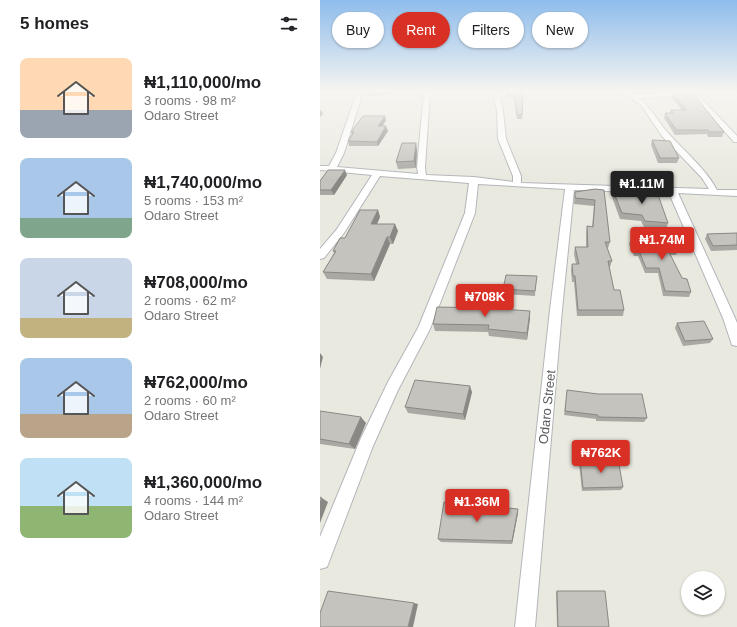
<!DOCTYPE html>
<html lang="en">
<head>
<meta charset="utf-8">
<style>
	:root { --surface:#fff; --page:#f2f2f2; --text:#202124; --muted:#757577; --accent:#d93025 }
	body { margin:0; font-family:Helvetica,sans-serif; background:var(--page); color:var(--text); height:100vh; display:flex; flex-direction:column; font-size:15px; white-space:nowrap }
	* { box-sizing:border-box; margin:0 }
	p { font-size:13px; color:var(--muted) }
	.icon { flex:none; width:22px; height:22px; fill:none; stroke:currentColor; stroke-width:2; stroke-linecap:round; stroke-linejoin:round }
	.map { position:relative; flex:1; overflow:hidden }
	.details { display:flex; flex-direction:column; background:var(--surface); width:320px }
	.details>* { flex:none }
	.banner { position:absolute; left:12px; top:12px; width:345px; height:36px; display:flex; gap:8px }
	.controls { position:absolute; left:361px; top:571px; display:grid; gap:8px }
	.controls a { display:grid; place-items:center; width:44px; height:44px; border-radius:50%; background:var(--surface); box-shadow:0 1px 3px #0004; font-size:20px }
	.price { position:absolute; translate:-50% -34px; padding:0 9px; border-radius:4px; background:var(--accent); color:#fff; font-size:13px; line-height:26px; filter:drop-shadow(0 1px 2px #0008) }
	.price::after { content:''; position:absolute; left:50%; top:24px; width:12px; height:9px; margin-left:-6px; background:inherit; clip-path:polygon(0 0,100% 0,50% 100%) }
	.price.active { background:#222; color:#fff }
	ul { padding:0; list-style:none }
	li { display:flex; align-items:center; gap:12px; height:100px; padding:0 20px }
	li span { display:grid; place-items:center; flex:none; width:112px; height:80px; border-radius:8px; color:#555 }
	li>.icon { margin-inline-start:auto }
	span .icon { width:48px; height:48px; fill:#fffc; stroke-width:1 }
	li b { font-size:17px }
	h2 { display:flex; justify-content:space-between; align-items:center; height:48px; padding:0 20px; font-size:17px }
	.chip { padding:0 14px; border-radius:18px; background:var(--surface); box-shadow:0 1px 3px #0004; font-size:14px; line-height:36px }
	.chip.active { background:var(--accent); color:#fff }
	main { display:flex; flex:1; min-height:0 }
	.map>svg:first-child { display:block }
	.lines { fill:none; stroke-linecap:round; stroke-linejoin:round }
	.minor-casing { stroke:#b3b5b9; stroke-width:2 }
	.minor { fill:#fff; fill-rule:evenodd }
	.wall { fill:#a9a8a3 }
	.shaded-wall { fill:#8a8884 }
	.building { fill:#c5c3bd; stroke:#8a8884 }
	.labels { text-anchor:middle; dominant-baseline:central; stroke-width:3.5; stroke-linejoin:round; paint-order:stroke }
	.near-street-label { font-size:13px; fill:#595b5f; stroke:#fff }
</style>
</head>
<body>
<main>
<section class="details">
<h2>5 homes<svg class="icon" aria-label="filters" viewBox="0 0 24 24"><path d="M4 7h16M4 17h16"/><circle cx="9" cy="7" r="2"/><circle cx="15" cy="17" r="2"/></svg></h2>
<ul>
<li><span style="background:linear-gradient(#ffd9b3 65%,#9aa5b1 0)"><svg class="icon" aria-label="home" viewBox="0 0 24 24"><path d="M3 11l9-7 9 7M6 9v11h12V9"/></svg></span><div><b>₦1,110,000/mo</b><p>3 rooms · 98 m²</p><p>Odaro Street</p></div></li>
<li><span style="background:linear-gradient(#a9c7e8 75%,#7fa58c 0)"><svg class="icon" aria-label="home" viewBox="0 0 24 24"><path d="M3 11l9-7 9 7M6 9v11h12V9"/></svg></span><div><b>₦1,740,000/mo</b><p>5 rooms · 153 m²</p><p>Odaro Street</p></div></li>
<li><span style="background:linear-gradient(#c9d6e8 75%,#c2b280 0)"><svg class="icon" aria-label="home" viewBox="0 0 24 24"><path d="M3 11l9-7 9 7M6 9v11h12V9"/></svg></span><div><b>₦708,000/mo</b><p>2 rooms · 62 m²</p><p>Odaro Street</p></div></li>
<li><span style="background:linear-gradient(#a9c7e8 70%,#b9a48a 0)"><svg class="icon" aria-label="home" viewBox="0 0 24 24"><path d="M3 11l9-7 9 7M6 9v11h12V9"/></svg></span><div><b>₦762,000/mo</b><p>2 rooms · 60 m²</p><p>Odaro Street</p></div></li>
<li><span style="background:linear-gradient(#bfe0f5 60%,#8fb573 0)"><svg class="icon" aria-label="home" viewBox="0 0 24 24"><path d="M3 11l9-7 9 7M6 9v11h12V9"/></svg></span><div><b>₦1,360,000/mo</b><p>4 rooms · 144 m²</p><p>Odaro Street</p></div></li>
</ul>
</section>
<div class="map">
<svg width="417" height="627" viewBox="0 0 417 627">
	<rect width="100%" height="100%" fill="#eae9e0"/>
	<g class="lines">
		<g class="minor-casing">
			<path id="minor" d="M37,92h6l-19,61 -7,14 81,7 -1,-7 7,-75h6l-5,75 1,8 48,2 39,5v-6l-15,-37 -1,-28 -4,-19h6l4,19 3,28 15,37v7l188,6 -7,-11 -40,-42 -21,-31 -20,-13h7l6,2 40,-1 26,4 37,39v6h-3l-38,-43 -22,-3 -35,2c12,9 19,24 29,35 17,19 37,35 49,57h20v6l-59,-3 57,125 2,5v23l-5,-1 -9,-27 -54,-125 -95,-3 -12,120 -27,317h-20l35,-317 15,-121 -87,-5 -3,29 -45,116 -32,61 -25,56 -46,121 -7,2v-32l41,-99 27,-56 30,-54 47,-115 4,-30 -89,-7 -36,57 -20,25 -4,1v-10l17,-20 35,-54 -52,-5v-4h9l7,-13z"/>
		</g>
		<use href="#minor" class="minor"/>
	</g>
	<path class="wall" d="M46,92h27l-1,3 -25,1z
		M186,92h18l-2,27h-5l-3,-22h-8z
		M348,92h-1h19v1z
		M353,93l51,39 -2,5h-14l-1,-3 -32,1 -11,-17 1,-5h5l1,-3h11l-10,-12z
		M66,120l-4,6 6,5 -10,15h-29l-1,-5 4,-6 -1,-3z
		M332,140l27,18 -2,5h-19l-7,-18z
		M97,150l-1,18 -18,1 -2,-7z
		M27,175l-13,20h-14v-14z
		M275,189l15,53 -2,6h-1l5,13 -2,6h-1l5,23 10,20 -1,6h-46l-3,-34h-2l-1,-12 1,-6h4l-2,-10 1,-7h11v-14l1,-7 5,1 2,-21 -20,-2 1,-12z
		M293,191l55,32 -2,6 -22,-2 -3,-6 -21,-2 -8,-22z
		M58,210l2,7 -3,7 21,7 -5,13h-3l-16,37 -47,-2 -4,-7 11,-19 -1,-2 12,-13z
		M417,233v17l-26,1 -6,-12 2,-5z
		M311,239l47,11 -2,5h-6l12,23 9,14 -2,5 -26,-1 -5,-23h-13l-7,-17h-4l-5,-12z
		M216,281l-1,15 -31,-2 -1,-5z
		M210,311v7l-3,22 -38,-4 -1,-4 -53,-1 -2,-7z
		M357,323l36,16 -3,4 -27,3 -8,-18z
		M247,390l80,28 -3,4 -48,-1v-2l-32,-4z
		M152,392l-7,28 -57,-7 -3,-6z
		M0,411l46,12 -11,26 -35,-5z
		M260,460l43,27 -2,3 -39,1 -3,-28z
		M198,513l-6,31 -71,-2 -3,-3z
		M237,591l52,36h-52l-1,-35z"/>
	<path class="shaded-wall" d="M1,110l2,4 -3,3v-6z
		M65,116l1,4 -6,11 -2,-5z
		M66,126l2,5 -10,15 -1,-4z
		M96,143l1,7 -1,18 -2,-7z
		M25,170l2,5 -13,20 -3,-5z
		M58,210l2,7 -6,14 -3,-7z
		M75,224l3,7 -5,13 -3,-7z
		M67,237l3,7 -16,37 -3,-7z
		M210,311v7l-3,22v-7z
		M0,353l3,4 -3,12z
		M150,386l2,6 -7,28 -2,-6z
		M41,417l5,6 -11,26 -6,-5z
		M2,498l6,4 -8,21v-20z
		M198,509v4l-6,31v-3z
		M94,603l4,1 -5,23h-5z"/>
	<path class="building" d="M186,92h17l-1,23h-5l-3,-22h-8z
		M353,93l22,3 29,36h-14l-2,-2h-32l-11,-17h8l-2,-3h15z
		M43,116h22l-7,10h8l-9,16 -29,-1 6,-9h-3z
		M332,140l18,1 9,17h-19z
		M82,143h14l-2,18 -18,1z
		M8,170h17l-14,20h-11v-9z
		M275,189l9,1 6,52h-5l7,19h-4l6,29h6l4,20h-46l-3,-34h-2l-1,-12h7l-4,-17h13l-1,-21 6,1 2,-27 -20,-2v-6z
		M293,191l44,1 11,31 -23,-2 -3,-6 -20,-2z
		M40,210h18l-7,14h24l-5,13h-3l-16,37 -48,-2 13,-21h-3l7,-13h5z
		M417,233v12l-24,1 -6,-12z
		M352,237l6,13h-10l14,28 5,1 4,13 -26,-1 -6,-23h-13l-7,-17h-3l-5,-12z
		M186,275l31,1 -2,15 -32,-2z
		M117,307l50,1 43,3 -3,22 -39,-4 1,-4 -56,-1z
		M384,321l9,18 -28,2 -8,-18z
		M95,380l55,6 -7,28 -58,-7z
		M247,390l31,4h44l5,24 -49,-1v-2l-33,-4z
		M0,411l41,6 -12,27 -29,-5z
		M298,459l5,28 -40,1 -3,-28z
		M0,497l2,1 -2,5z
		M124,502l74,7 -6,32 -74,-2z
		M8,591l86,12 -6,24h-88v-14z
		M237,591h48l4,36h-51z"/>
	<linearGradient id="sky" x2="0" y2="1"><stop stop-color="#8ebcec"/><stop offset="0.51" stop-color="#f6f5f1"/><stop offset="1" stop-color="#f6f5f1" stop-opacity="0"/></linearGradient>
	<rect width="417" height="179" fill="url(#sky)"/>
	<g class="labels">
		<g class="near-street-label">
			<text transform="translate(227 407) rotate(-84)">Odaro Street</text>
		</g>
	</g>
</svg>
<div class="controls">
<a><svg class="icon" aria-label="layers" viewBox="0 0 24 24"><path d="M12 4l9 5-9 5-9-5zM3 14l9 5 9-5"/></svg></a>
</div>
<b class="price active" style="left:322px;top:205px">₦1.11M</b>
<b class="price" style="left:342px;top:261px">₦1.74M</b>
<b class="price" style="left:165px;top:318px">₦708K</b>
<b class="price" style="left:281px;top:474px">₦762K</b>
<b class="price" style="left:157px;top:523px">₦1.36M</b>
<div class="banner">
<a class="chip">Buy</a>
<a class="chip active">Rent</a>
<a class="chip">Filters</a>
<a class="chip">New</a>
</div>
</div>
</main>
</body>
</html>
